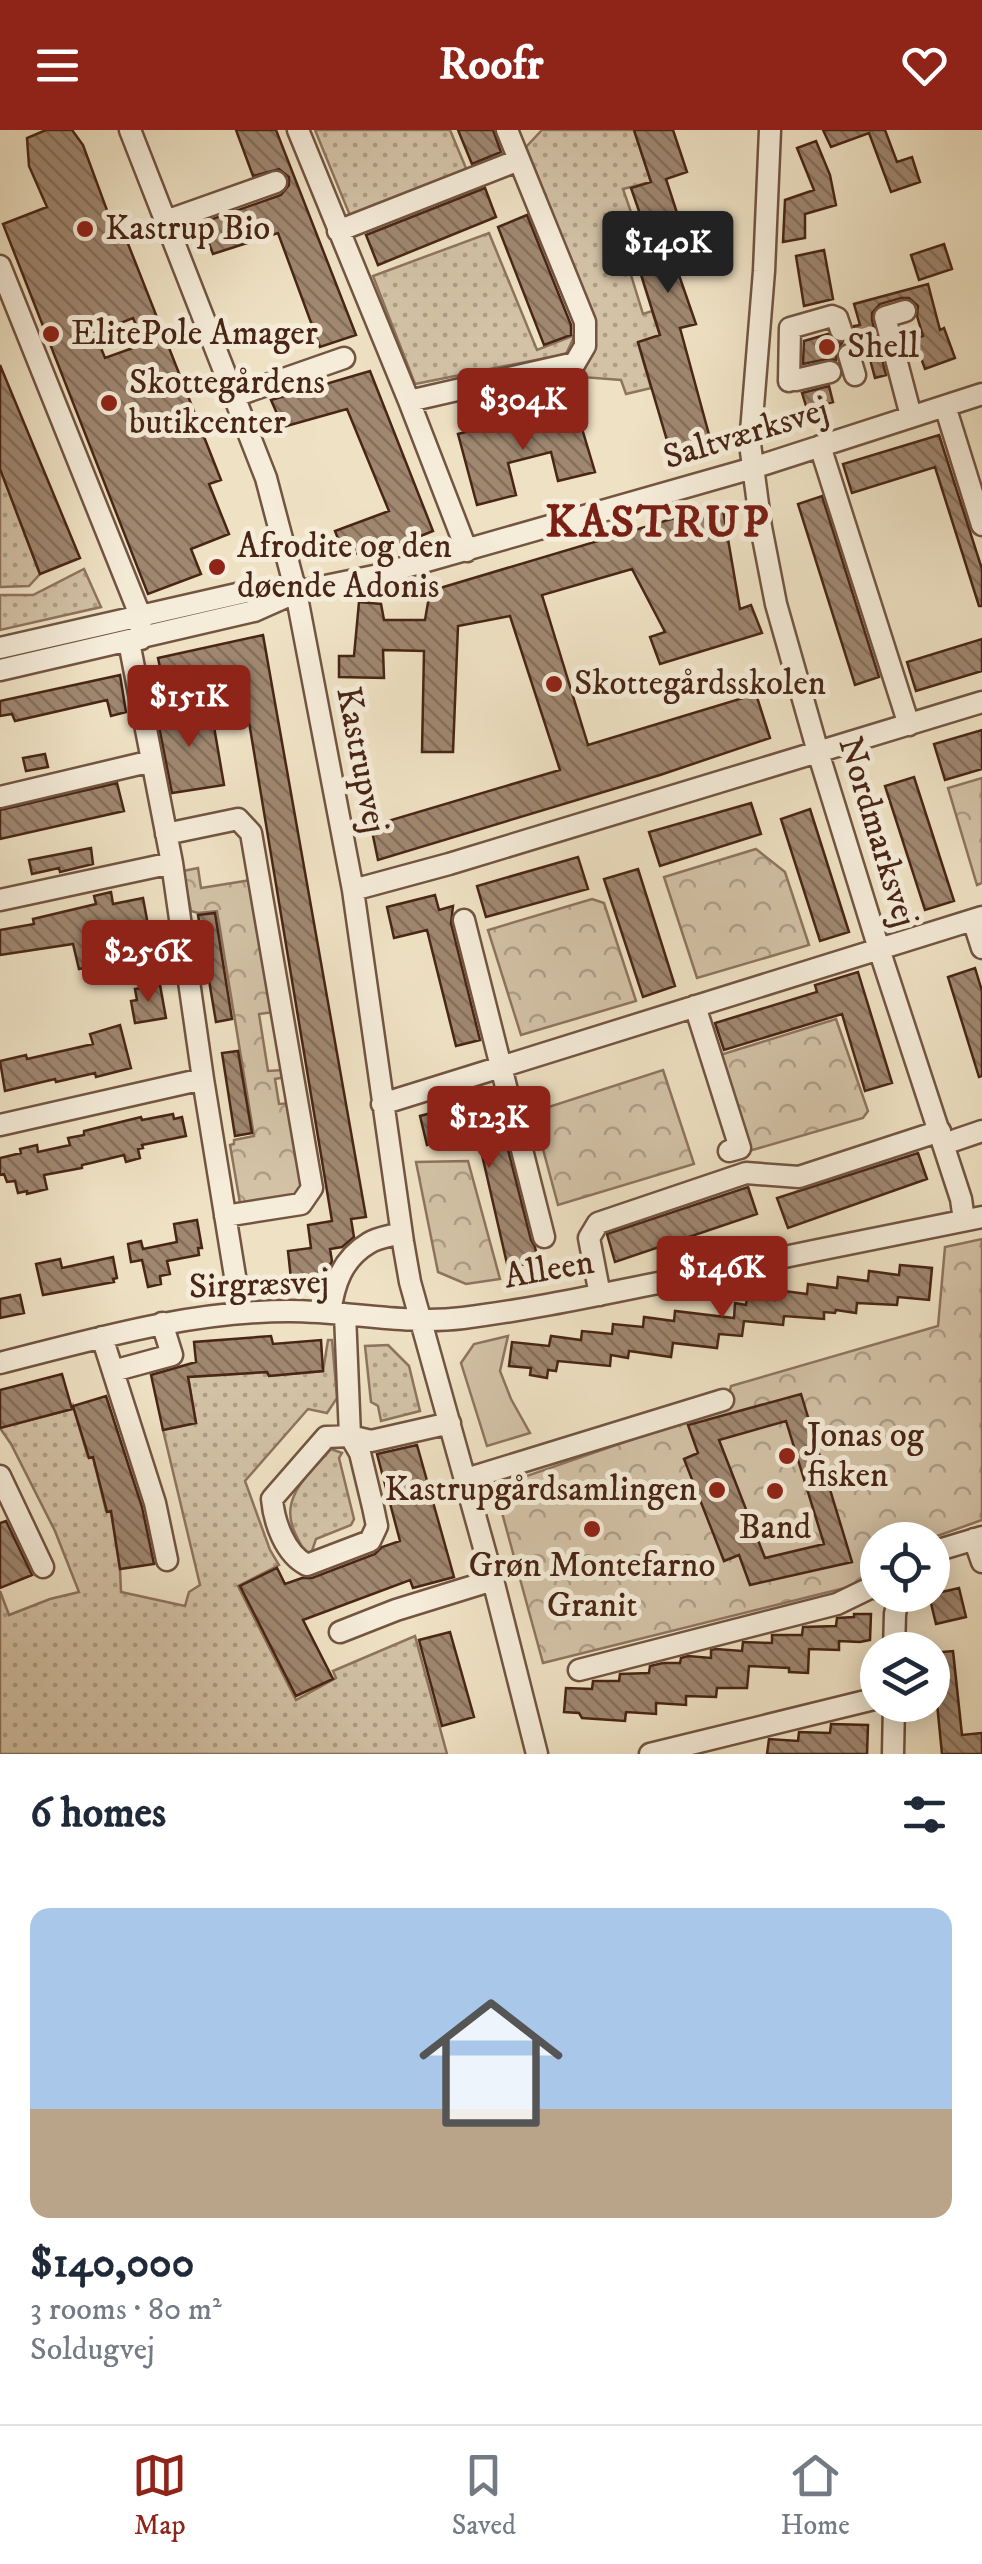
<!DOCTYPE html>
<html lang="en">
<head>
<meta charset="utf-8">
<style>
	:root { --surface:#fff; --page:#f2f2f3; --text:#1f2937; --muted:#747a83; --line:#e0e1e3; --accent:#8f2418 }
	body { margin:0; font-family:"IM FELL DW Pica",serif; background:var(--page); color:var(--text); height:100vh; display:flex; flex-direction:column; font-size:38px; white-space:nowrap }
	* { box-sizing:border-box; margin:0 }
	p { font-size:32px; color:var(--muted) }
	.icon { flex:none; width:55px; height:55px; fill:none; stroke:currentColor; stroke-width:2; stroke-linecap:round; stroke-linejoin:round }
	.map { position:relative; height:1624px; overflow:hidden }
	.panel { display:flex; flex-direction:column; background:var(--surface); flex:1 }
	.panel>* { flex:none }
	.tools { position:absolute; left:860px; top:1392px; display:grid; gap:20px }
	.tools a { display:grid; place-items:center; width:90px; height:90px; border-radius:50%; background:var(--surface); box-shadow:0 5px 25px #0003; font-size:50px }
	.price { position:absolute; translate:-50% -85px; padding:0 22px; border-radius:10px; background:var(--accent); color:#fff; font-size:32px; line-height:65px; filter:drop-shadow(0 2px 5px #0008) }
	.price::after { content:''; position:absolute; left:50%; top:60px; width:30px; height:22px; margin-left:-15px; background:inherit; clip-path:polygon(0 0,100% 0,50% 100%) }
	.price.on { background:#222; color:#fff }
	ul { padding:0; list-style:none }
	li { display:grid; align-content:center; gap:20px; height:530px; padding:0 30px }
	li+li { border-top:2px solid var(--line) }
	li span { display:grid; place-items:center; height:310px; border-radius:20px; color:#555 }
	li>.icon { margin-inline-start:auto }
	span .icon { width:180px; height:180px; fill:#fffc; stroke-width:1 }
	li b { font-size:42px }
	h2 { display:flex; justify-content:space-between; align-items:center; height:120px; padding:0 30px; font-size:42px }
	header { display:flex; justify-content:space-between; align-items:center; height:130px; padding:0 30px; background:var(--accent); color:#fff; font-size:45px; font-weight:700 }
	.tabs { display:flex; justify-content:space-around; align-items:center; height:140px; border-top:2px solid var(--line); background:var(--surface); font-size:28px; color:var(--muted) }
	.tabs a { display:grid; justify-items:center; gap:5px }
	.tabs .on { color:var(--accent) }
	.map>svg:first-child { display:block }
	.grass { fill:#d3c2a6; stroke:#8e745e; stroke-width:2.5 }
	.forest { fill:url(#forest-crowns); stroke:#8e745e; stroke-width:2.5 }
	.garden { fill:url(#garden-dots); stroke:#8e745e; stroke-width:2.5 }
	.building { fill:url(#building-back-hatch); stroke:#482515; stroke-width:2.5; fill-rule:evenodd }
	.lines { fill:none; stroke-linecap:round; stroke-linejoin:round }
	.minor-casing { stroke:#725441; stroke-width:25 }
	.minor { stroke:#f5ecd9; stroke-width:20 }
	.poi-dot { fill:#8f2418; stroke:#f5ecd9; stroke-width:4 }
	.labels { text-anchor:middle; dominant-baseline:central; stroke-width:10; stroke-linejoin:round; paint-order:stroke }
	.poi-label { font-size:35px; fill:#482515; stroke:#f5ecd9; text-anchor:start }
	.street-label { font-size:35px; fill:#482515; stroke:#f5ecd9 }
	.district-label { font-size:45px; font-weight:bold; letter-spacing:2.5px; fill:#7a1f14; stroke:#f5ecd9 }
</style>
</head>
<body>
<header><svg class="icon" aria-label="menu" viewBox="0 0 24 24"><path d="M4 6h16M4 12h16M4 18h16"/></svg>Roofr<svg class="icon" aria-label="heart" viewBox="0 0 24 24"><path d="M12 20l-8-8c-3-5 5-10 8-4 3-6 11-1 8 4z"/></svg></header>
<div class="map">
<svg width="982" height="1624" viewBox="0 0 982 1624">
	<defs>
		<pattern id="forest-crowns" width="20" height="18" patternUnits="userSpaceOnUse" patternTransform="scale(2.5)"><rect width="20" height="18" fill="#d3c2a6"/><path d="M2 6a3 3 0 1 1 6 0M12 15a3 3 0 1 1 6 0" fill="none" stroke="#ad9d86"/></pattern>
		<pattern id="garden-dots" width="8" height="8" patternUnits="userSpaceOnUse" patternTransform="scale(2.5)"><rect width="8" height="8" fill="#d3c2a6"/><path d="M2 2h.1M6 6h.1" fill="none" stroke="#ad9d86" stroke-width="1.8" stroke-linecap="round"/></pattern>
		<pattern id="building-back-hatch" width="6" height="6" patternUnits="userSpaceOnUse" patternTransform="scale(2.5)"><rect width="6" height="6" fill="#9f8770"/><path d="M-1 5l2 2M0 0l6 6M5-1l2 2" fill="none" stroke="#846e5b"/></pattern>
	</defs>
	<rect width="100%" height="100%" fill="#efe2c4"/>
	<filter id="stains"><feTurbulence type="fractalNoise" baseFrequency=".002" numOctaves="4"/><feColorMatrix values="0 0 0 0 .2 0 0 0 0 .09 0 0 0 0 .02 0 0 0 .5 -.17"/></filter>
	<radialGradient id="worn" r=".72"><stop offset=".6" stop-color="#630" stop-opacity="0"/><stop offset="1" stop-color="#630" stop-opacity=".3"/></radialGradient>
	<path class="grass" d="M508,1206l-8,35 11,28 19,34 -43,13 -26,-83 13,-19z"/>
	<path class="forest" d="M982,648v105l-5,2 -29,-97z
		M756,719l29,23 24,73 -112,33 -33,-101z
		M198,738l3,20 50,-8 23,132 -15,2 9,57 15,-1 2,7 -10,2 4,25 12,-1 12,79c-5,23 -39,20 -59,23l-4,-2 -10,-58 4,-1v-4l20,-4 -37,-225 -19,2 -7,-2 -8,-40z
		M592,769l12,4 32,98 -115,34 -33,-105z
		M836,889l32,92 -5,7 -114,33 -29,-96z
		M663,940l31,94 -136,41 -25,-93z
		M468,1031l32,118 -34,5 -28,-12 -22,-110z
		M982,1109v281l-56,20h-48l-1,40 -334,83 -48,-176 231,-80 5,-21 207,-60 7,-79z"/>
	<path class="garden" d="M315,0h135l18,43 -117,45z
		M542,0h92l17,52 -28,7 23,67 -19,6 16,52 9,-3 8,24 -22,8 13,45 -25,6 -5,-14 -40,-3 13,-30 2,-11 -2,-16 -68,-173z
		M489,103l48,117 38,-15 -9,19 -151,30 -42,-108z
		M0,338l40,106 -11,12 -29,1z
		M84,439l17,38 -101,23v-35h33z
		M328,1210h4l5,58 -10,15 -19,-4 -63,72 25,69 9,15 -41,21 58,114 40,-22 -3,-7 82,-35 32,118h-447v-163l9,24 41,-16 29,-7 -24,-61 -44,-87 -11,-16 72,-19 1,-3 15,51h5l13,54h5l9,58 1,23 64,14 4,-14 11,-7 -37,-155 33,-7 -8,-46 79,-5 2,4 54,-5z
		M388,1215l21,21 11,45 -39,10 -3,-15 -7,-4 -6,-56z
		M331,1319l11,4 -3,5 15,61 -3,6 -35,14 -5,15c-8,-4 -10,-9 -14,-17 -21,-38 11,-61 34,-88z"/>
	<path class="building" d="M46,0h26l11,15 29,79 11,7 98,249 -12,4 20,50 -38,15 10,25 -53,20 -145,-370 44,-17 -18,-41 -2,-28zM133,188l11,26 -39,14 -10,-25z
		M236,0h40l80,205 -36,12 -42,-114 -65,21 -12,-31 80,-28 8,-10v-8l-10,-8 -26,7z
		M458,0h35l8,22 -29,12z
		M634,0h39l14,42 -21,7 23,71 -17,5 24,69 -16,4 31,114 -40,12 -33,-112 22,-7 -23,-73 18,-5 -24,-69 20,-6z
		M823,0h62l12,32 15,-5 8,25 -29,10 -22,-59 -38,14z
		M816,11l14,34 6,30 -31,9v24l-22,4 2,-42 29,-10 -17,-42z
		M485,58l11,29 -118,48 -12,-30z
		M527,85l44,110v10l-27,10 -46,-118z
		M944,114l8,25 -33,11 -8,-25z
		M824,120l9,49 -29,7 -8,-50z
		M928,154l12,46 4,-2 11,30 -30,11 -11,-30 9,-3 -6,-20 1,-10 -9,-8h-8l-21,6 -8,9v7l14,55 -11,3 -7,-26 -5,1 -5,-9 -10,-2 6,-8v-8l6,-1 -6,-21z
		M828,204l5,7 9,2 -6,8v9l-9,-1 -24,5 1,-23z
		M0,235l80,193 -40,16 -40,-105z
		M370,241l63,160 -27,11 -61,14 -10,-25 54,-20 -42,-102 -64,18 -12,-27z
		M829,256l4,16 -26,7 -5,-16z
		M571,280l4,12h5l15,50 -37,9 -7,-29 -43,11 8,32 -39,10 -19,-71 39,-10 2,7z
		M939,305l43,134v37h-3l-44,-139 -83,26 -9,-29z
		M822,366l57,181 -24,8 -57,-181z
		M722,374l18,105 11,-4 11,28 -102,31 -10,-27 15,-5 -33,-63 -90,26 46,150 168,-51 14,44 -110,37 -282,85 -7,-34 189,-56 -50,-154 -52,10 -5,126h-31l2,-101 -41,-1 1,28 -45,-1v-21h15l5,-54 22,2 3,16h41l5,-29z
		M263,505l103,582 -15,2 3,18 -12,10 -12,2 2,12 -7,14 -34,4 -3,-28 23,-3 -3,-23 24,-4 -92,-553 -76,18 -6,-28z
		M982,509v32l-66,20 -9,-29z
		M120,545l6,37 -15,4 -4,-16 -92,21 -3,-7 -12,2v-15z
		M169,569l4,22 39,-6 12,70 -52,8 -18,-92z
		M982,600v39l-37,11 -11,-36z
		M45,624l3,13 -22,4 -3,-13z
		M914,647l40,124 -29,9 -40,-124z
		M117,653l7,28 -124,28v-29z
		M751,673l10,31 -101,32 -11,-34z
		M810,679l39,123 -29,9 -39,-122z
		M91,718l2,16 -33,8 -1,-4 -27,6 -3,-14z
		M578,727l10,32 -102,28 -9,-31z
		M638,739l37,117 -32,11 -39,-118z
		M111,762l2,12 30,-6 5,27 -12,2 1,5 -32,6 4,22 -6,1 1,3 -25,5 -6,-25 -73,11v-25l34,-6 -1,-5 63,-15 -2,-8z
		M435,765l4,15 14,-4 -2,17 29,117 -24,6 -29,-116 -33,8 -7,-31z
		M215,783l17,106 -16,3 -18,-107z
		M975,838l7,23v85l-3,1 -31,-100z
		M858,842l34,111 -27,8 -23,-77 -118,36 -9,-27 102,-31 -2,-7z
		M160,855l6,33 -31,5 -4,-22 6,-1 -2,-11z
		M120,895l11,43 -35,9 -1,-4 -39,9 -1,-3 -50,12 -5,-30 26,-6 1,4 66,-15 -3,-10z
		M238,921l14,82 -17,3 -13,-83z
		M485,969l4,17 10,-2 32,126 4,7 3,14 -30,7 -31,-135 -50,12 -7,-29z
		M173,984l1,5 8,-2 4,19 -44,9 1,3 -5,1 2,9 -14,4 -2,-7 -33,8 -9,2v3l-38,7 3,14 -20,5v-3l-9,2 -3,-12 -8,1 -3,-8 -4,1v-17l21,-5 -1,-4 17,-4 1,7 32,-7 -2,-7 16,-3v-4l57,-14 1,3z
		M918,1023l9,26 -139,49 -11,-30z
		M748,1057l9,27 -142,48 -8,-28z
		M197,1090l5,28h-4l1,7 -32,6 3,13 -10,2 1,8 -13,3 -6,-27 -11,2 -3,-18 13,-3 2,8 34,-7 -3,-18z
		M113,1127l4,21 -4,1 1,3 -71,13 -7,-31 24,-5 2,9z
		M900,1135l32,3 -3,32 -31,-3 -1,8 -40,-2 -1,10 -20,-3 -1,3 -11,-1v7l-40,-3 -1,9 -39,-4 -2,15 -23,-2 -2,14 -44,-5 -2,14 -42,-6 -1,7 -17,-3 -1,11 -52,-5 -2,10 -8,-1 -1,8 -17,-3 1,-7 -22,-2 3,-24 37,4 2,-10 30,4 1,-9 30,3 1,-10 30,3 1,-10 30,4 1,-10 59,7 1,-15 11,2 1,-8 28,3 1,-10 31,4 1,-10 29,4 1,-11 30,4 1,-10 30,4z
		M20,1165l4,18 -24,5v-19z
		M271,1206l2,8 48,-4 2,31 -54,5 -2,-4 -79,5 8,46 -33,7 -12,-55 45,-13 -2,-20z
		M62,1244l10,35 -72,19v-38z
		M801,1264l51,168 -102,23 -11,-30 -15,6 -40,-102 14,-6 -10,-28zM786,1291l38,123 -59,14 -46,-118z
		M106,1266l36,111 12,57 -34,5 -9,-58 -4,1 -14,-55 -4,1 -16,-52z
		M417,1315l37,132 -41,11 -3,-8 -107,40 30,59 -37,17 -56,-110 37,-18 8,16 17,-6h10l63,-24 7,-7 18,-6 -23,-87z
		M6,1391l26,54 -32,13v-65z
		M959,1458l7,29 -30,7 -7,-29z
		M854,1484h17l-1,26 -10,2 -21,-1v9l-30,-1 -1,24 -19,-1v-4l-40,-2 -2,22h-30l-1,9 -30,-1v9l-30,-2v11l-30,-2 -1,9 -43,-3 -3,-5 -15,-1 2,-24 26,1 1,-8h26l1,-7 29,-1 1,-7 13,-3h17l1,-5 7,-2 23,2v-8l5,-1 26,2 1,-9 29,1v-8h30l1,-8 33,-1 1,-8 17,-1z
		M450,1502l24,85 -32,9 -23,-86z
		M953,1521l9,84 20,-2v21h-40l-10,-101z
		M831,1594l37,1 -1,29h-100l2,-15 29,2 1,-9 31,1z"/>
	<g class="lines">
		<g class="minor-casing">
			<path id="minor" d="M130,0l136,348 30,114 57,298 50,352 7,40 83,298 44,174
				M298,0l111,271 58,150
				M770,0l-6,141 -14,173 11,83 15,77 42,148 61,197 82,250 3,21
				M166,91l110,-39
				M338,101l181,-71
				M0,136l140,349 1,24
				M905,181l-20,6 26,99
				M849,225l6,20
				M796,250l34,-8
				M789,251l1,-53 42,-12 5,2 4,12
				M235,266l109,-38
				M409,271l166,-38 10,-17v-24l-78,-192
				M945,276l37,119
				M820,316l89,279
				M129,512l43,221 31,216 38,234
				M0,518l250,-57 46,1 78,-16 379,-108 229,-74
				M0,540l254,-59 36,-16
				M0,667l152,-36
				M166,704l72,-15 13,14 61,355 -11,16 -76,12
				M353,760l96,-26 533,-162
				M0,770l172,-37
				M464,790l80,317
				M973,790l9,28
				M695,876l45,142 -11,3
				M382,974l600,-187
				M0,995l203,-46
				M944,1014l38,-13
				M600,1165l-11,-57 9,-15 148,-50 53,4 141,-46
				M330,1183c4,-29 12,-54 39,-70 9,-6 22,-7 32,-10
				M345,1184l5,122 10,17 13,54 4,19 -7,15 -63,24c-22,-11 -33,-43 -35,-66l54,-62 24,-1 21,5 79,-18
				M102,1207l53,166 12,57
				M0,1233c95,-24 190,-52 289,-52 59,0 116,14 174,7 72,-9 144,-25 215,-39 101,-21 203,-42 304,-62
				M113,1241l59,-16 -10,-32
				M0,1346l43,91
				M466,1349l257,-79
				M974,1409l8,23
				M932,1422l50,-15
				M340,1502l56,-22 97,-30
				M894,1520l1,-36 4,-19
				M579,1540l258,-66 33,-16h8
				M650,1624l228,-56
				M893,1624l1,-49"/>
		</g>
		<use href="#minor" class="minor"/>
	</g>
	<g class="poi-dot">
		<circle cx="85" cy="99" r="10"/>
		<circle cx="51" cy="204" r="10"/>
		<circle cx="827" cy="217" r="10"/>
		<circle cx="109" cy="273" r="10"/>
		<circle cx="217" cy="437" r="10"/>
		<circle cx="554" cy="554" r="10"/>
		<circle cx="787" cy="1326" r="10"/>
		<circle cx="717" cy="1360" r="10"/>
		<circle cx="775" cy="1361" r="10"/>
		<circle cx="592" cy="1399" r="10"/>
	</g>
	<g class="labels">
		<g class="poi-label">
			<text x="105" y="99">Kastrup Bio</text>
			<text x="71" y="204">ElitePole Amager</text>
			<text x="847" y="217">Shell</text>
			<text x="129" y="253">Skottegårdens<tspan x="129" dy="40">butikcenter</tspan></text>
			<text x="237" y="417">Afrodite og den<tspan x="237" dy="40">døende Adonis</tspan></text>
			<text x="574" y="554">Skottegårdsskolen</text>
			<text x="807" y="1306">Jonas og<tspan x="807" dy="40">fisken</tspan></text>
			<text x="697" y="1360" text-anchor="end">Kastrupgårdsamlingen</text>
			<text x="775" y="1398" text-anchor="middle">Band</text>
			<text x="592" y="1436" text-anchor="middle">Grøn Montefarno<tspan x="592" dy="40">Granit</tspan></text>
		</g>
		<g class="street-label">
			<text transform="translate(746 304) rotate(-17)">Saltværksvej</text>
			<text transform="translate(361 630) rotate(79)">Kastrupvej</text>
			<text transform="translate(877 702) rotate(73)">Nordmarksvej</text>
			<text transform="translate(549 1140) rotate(-10)">Alleen</text>
			<text transform="translate(259 1155) rotate(-2)">Sirgræsvej</text>
		</g>
		<g class="district-label">
			<text x="658" y="393">KASTRUP</text>
		</g>
	</g>
	<rect width="100%" height="100%" filter="url(#stains)"/>
	<rect width="100%" height="100%" fill="url(#worn)"/>
</svg>
<div class="tools">
<a><svg class="icon" aria-label="locate" viewBox="0 0 24 24"><circle cx="12" cy="12" r="6"/><path d="M12 2v4M12 18v4M2 12h4M18 12h4"/></svg></a>
<a><svg class="icon" aria-label="layers" viewBox="0 0 24 24"><path d="M12 4l9 5-9 5-9-5zM3 14l9 5 9-5"/></svg></a>
</div>
<b class="price on" style="left:668px;top:166px">$140K</b>
<b class="price" style="left:523px;top:323px">$304K</b>
<b class="price" style="left:189px;top:620px">$151K</b>
<b class="price" style="left:148px;top:875px">$256K</b>
<b class="price" style="left:489px;top:1041px">$123K</b>
<b class="price" style="left:722px;top:1191px">$146K</b>
</div>
<section class="panel">
<h2>6 homes<svg class="icon" aria-label="filters" viewBox="0 0 24 24"><path d="M4 7h16M4 17h16"/><circle cx="9" cy="7" r="2"/><circle cx="15" cy="17" r="2"/></svg></h2>
<ul>
<li><span style="background:linear-gradient(#a9c7e8 65%,#b9a48a 0)"><svg class="icon" aria-label="home" viewBox="0 0 24 24"><path d="M3 11l9-7 9 7M6 9v11h12V9"/></svg></span><div><b>$140,000</b><p>3 rooms · 80 m²</p><p>Soldugvej</p></div></li>
</ul>
</section>
<nav class="tabs">
<a class="on"><svg class="icon" aria-label="map" viewBox="0 0 24 24"><path d="M3 6l6-2 6 2 6-2v14l-6 2-6-2-6 2zM9 4v14M15 6v14"/></svg>Map</a>
<a><svg class="icon" aria-label="saved" viewBox="0 0 24 24"><path d="M7 4h10v16l-5-4-5 4z"/></svg>Saved</a>
<a><svg class="icon" aria-label="home" viewBox="0 0 24 24"><path d="M3 11l9-7 9 7M6 9v11h12V9"/></svg>Home</a>
</nav>
</body>
</html>
